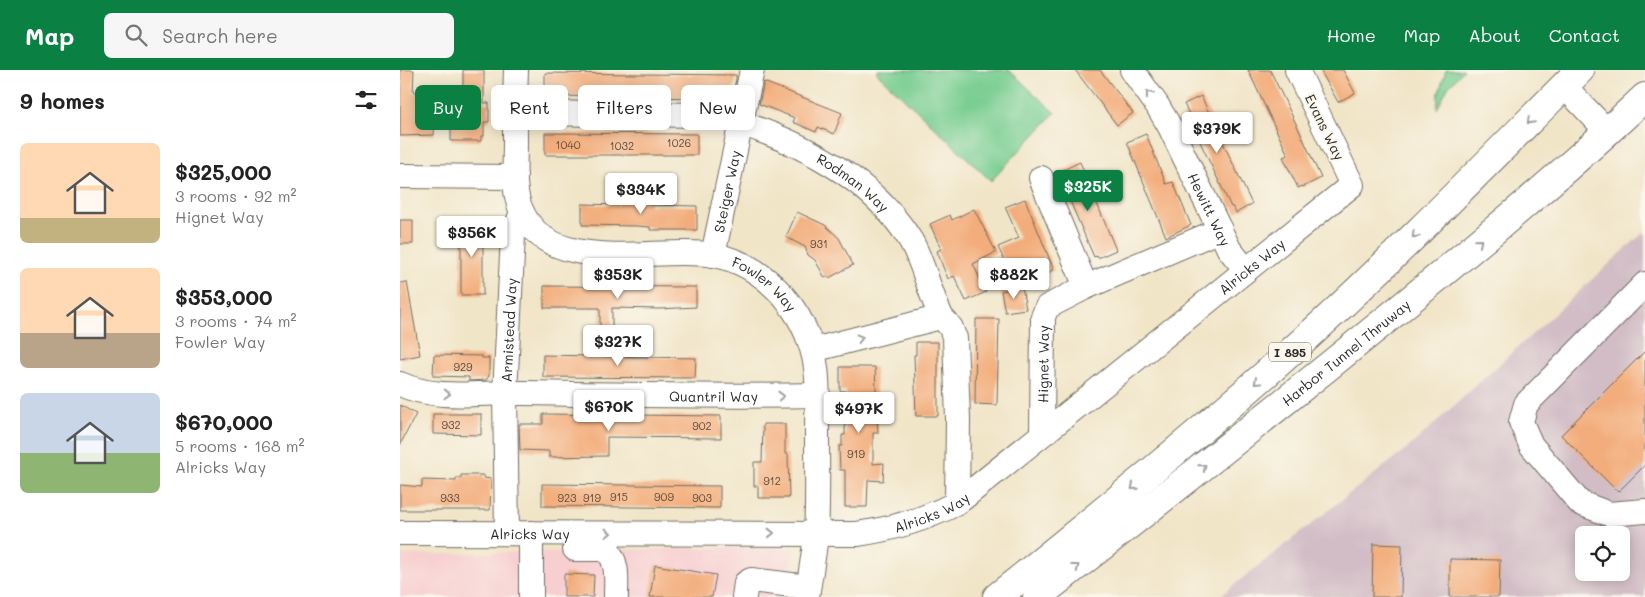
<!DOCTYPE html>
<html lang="en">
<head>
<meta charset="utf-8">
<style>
	:root { --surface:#fff; --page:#f6f6f6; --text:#222; --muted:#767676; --accent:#0b8043 }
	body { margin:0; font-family:Mali,sans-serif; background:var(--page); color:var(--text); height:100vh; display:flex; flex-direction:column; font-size:19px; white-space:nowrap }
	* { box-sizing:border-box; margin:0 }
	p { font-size:16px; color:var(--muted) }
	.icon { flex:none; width:28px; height:28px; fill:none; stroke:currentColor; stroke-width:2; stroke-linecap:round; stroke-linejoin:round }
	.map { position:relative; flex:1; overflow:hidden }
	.details { display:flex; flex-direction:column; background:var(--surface); width:400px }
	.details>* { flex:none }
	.top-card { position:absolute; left:15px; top:15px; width:475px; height:45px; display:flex; gap:10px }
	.controls { position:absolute; left:1175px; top:456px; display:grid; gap:10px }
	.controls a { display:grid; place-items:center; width:55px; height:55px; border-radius:8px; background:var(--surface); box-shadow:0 2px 12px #0003; font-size:25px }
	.price { position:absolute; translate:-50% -42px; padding:0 11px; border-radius:5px; background:#fff; color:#222; font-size:16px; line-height:32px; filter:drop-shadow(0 1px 2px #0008) }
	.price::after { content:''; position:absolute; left:50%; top:30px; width:15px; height:11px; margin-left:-8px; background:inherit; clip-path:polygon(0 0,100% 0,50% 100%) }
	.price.current { background:var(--accent); color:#fff }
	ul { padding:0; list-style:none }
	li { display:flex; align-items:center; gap:15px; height:125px; padding:0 20px }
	li span { display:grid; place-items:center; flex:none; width:140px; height:100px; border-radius:8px; color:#555 }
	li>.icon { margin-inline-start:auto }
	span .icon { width:60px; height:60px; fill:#fffc; stroke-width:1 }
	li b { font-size:21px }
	h2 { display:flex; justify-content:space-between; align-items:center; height:60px; padding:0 20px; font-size:21px }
	.tag { padding:0 18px; border-radius:8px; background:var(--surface); box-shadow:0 2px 12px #0003; font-size:18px; line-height:45px }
	.tag.current { background:var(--accent); color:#fff }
	header { display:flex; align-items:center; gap:30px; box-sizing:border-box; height:70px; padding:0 25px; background:var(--accent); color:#fff }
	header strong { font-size:24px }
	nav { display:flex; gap:28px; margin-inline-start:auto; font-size:18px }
	.search { width:350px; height:45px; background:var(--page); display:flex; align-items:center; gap:12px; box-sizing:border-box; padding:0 18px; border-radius:8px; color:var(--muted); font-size:19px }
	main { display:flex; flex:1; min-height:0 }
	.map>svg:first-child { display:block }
	.built { fill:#f7cfd1 }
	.industrial { fill:#d2bdc6; fill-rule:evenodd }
	.green { fill:#78cd91; stroke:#527c5e }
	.building { fill:#f3ad7c }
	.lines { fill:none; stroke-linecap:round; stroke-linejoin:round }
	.minor-casing { stroke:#706c62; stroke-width:26 }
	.highway-casing { stroke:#706c62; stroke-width:30 }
	.minor { stroke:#fff; stroke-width:24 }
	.highway { stroke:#fff; stroke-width:28 }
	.oneway { stroke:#a0a0a0 }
	.labels { text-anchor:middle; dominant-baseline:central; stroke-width:4; stroke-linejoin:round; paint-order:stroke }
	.number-label { font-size:11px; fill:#5d4c3f }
	.shield { fill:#fbf7ec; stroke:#696865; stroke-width:1 }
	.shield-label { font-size:12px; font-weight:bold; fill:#2b2b2b }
	.street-label { font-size:14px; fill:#2b2b2b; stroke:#fbf7ec }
</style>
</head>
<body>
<header>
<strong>Map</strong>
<div class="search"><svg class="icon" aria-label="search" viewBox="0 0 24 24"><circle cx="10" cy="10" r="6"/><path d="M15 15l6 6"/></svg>Search here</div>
<nav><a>Home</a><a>Map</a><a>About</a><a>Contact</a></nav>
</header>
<main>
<section class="details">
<h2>9 homes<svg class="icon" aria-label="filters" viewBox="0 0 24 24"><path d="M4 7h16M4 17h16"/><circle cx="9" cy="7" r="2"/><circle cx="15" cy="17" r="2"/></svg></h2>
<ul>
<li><span style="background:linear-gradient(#ffd9b3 75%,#c2b280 0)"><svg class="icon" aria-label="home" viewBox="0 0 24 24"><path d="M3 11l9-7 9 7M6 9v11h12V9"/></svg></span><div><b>$325,000</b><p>3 rooms · 92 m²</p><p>Hignet Way</p></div></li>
<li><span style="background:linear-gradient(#ffd9b3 65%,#b9a48a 0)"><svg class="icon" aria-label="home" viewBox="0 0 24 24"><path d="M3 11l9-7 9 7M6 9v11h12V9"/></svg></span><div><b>$353,000</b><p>3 rooms · 74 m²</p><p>Fowler Way</p></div></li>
<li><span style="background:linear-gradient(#c9d6e8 60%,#8fb573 0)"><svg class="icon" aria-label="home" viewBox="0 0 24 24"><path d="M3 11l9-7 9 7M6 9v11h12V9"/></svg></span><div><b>$670,000</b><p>5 rooms · 168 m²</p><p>Alricks Way</p></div></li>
</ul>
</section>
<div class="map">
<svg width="1245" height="527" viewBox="0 0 1245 527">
	<rect width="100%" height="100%" fill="#fbf7ec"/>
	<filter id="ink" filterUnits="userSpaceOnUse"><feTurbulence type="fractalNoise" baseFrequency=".02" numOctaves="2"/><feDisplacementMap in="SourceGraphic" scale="10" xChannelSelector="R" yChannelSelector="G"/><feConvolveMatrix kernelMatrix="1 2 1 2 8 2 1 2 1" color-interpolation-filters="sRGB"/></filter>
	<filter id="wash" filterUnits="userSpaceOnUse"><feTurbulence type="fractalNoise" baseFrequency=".0096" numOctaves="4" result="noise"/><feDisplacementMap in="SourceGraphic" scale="20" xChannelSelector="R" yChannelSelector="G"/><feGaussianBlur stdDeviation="1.12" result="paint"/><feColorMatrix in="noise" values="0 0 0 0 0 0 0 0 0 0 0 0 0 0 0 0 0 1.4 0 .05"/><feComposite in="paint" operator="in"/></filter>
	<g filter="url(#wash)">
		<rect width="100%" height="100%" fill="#f1e5c8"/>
		<path class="built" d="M395,476l-10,51h-385v-42z"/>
		<path class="industrial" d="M1245,161v366h-426l191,-151zM1184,465h37v37h-37z"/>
		<path class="green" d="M478,0h131l46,43 -64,68 -115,-109z
			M1046,0h18l-16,17 -11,22 1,-14z"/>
		<g id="blocks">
			<path class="building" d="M0,0h14l-1,22 23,1 -2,42 -34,1z
				M63,0h21v33h5v19h-5v14h-3v5h-30v-17l12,1z
				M675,0h25l33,43 -16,12z
				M848,0h22l30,62 21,46 -18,9 -1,-1 -4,2 -15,-31 5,-2z
				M920,0h23l12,23 -17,9z
				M145,3l191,2v4l-5,22h-39l1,-3 -43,-1 -105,-1z
				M364,12l78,31 -8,21 -16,-7 -2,5 -23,-10 2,-4 -36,-14z
				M801,26l51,108 -16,9 -3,-6h-2l-38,-80 -4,2 -6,-13 6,-2 -5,-10z
				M145,63l152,1v21h-152z
				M746,64l20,50 7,-2 18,43 -25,12 -39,-95z
				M680,92l36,88 -18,8 -1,-2 -3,1 -24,-56 3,-1 -12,-29z
				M250,126v9l47,1v24h-47v-3l-14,-1 -54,-1v-21l37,1v-8z
				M625,129l29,71 -38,16 -18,-39 21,-9 -14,-31z
				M574,139l22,43 -23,12 13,28 -20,9 -12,-25 -6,3 -5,-12 -6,-16 4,-2 -11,-25 20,-9 2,5z
				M397,142l28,13 14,13 14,27 -24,13 -1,-2 -3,2 -10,-18 -7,-5 -3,-8 -19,-10z
				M0,150h13v24h-13z
				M61,151l22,1v73h-22z
				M7,212l13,73 -20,4v-76z
				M144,216l152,1v20l-36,2 -48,-1v30h-12v-30h-56z
				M622,217l4,22 -21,3 -4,-21z
				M576,249h23l-2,86 -22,-1z
				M516,272h22v74h-22l-2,-61h2z
				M1245,281v114l-27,27 -57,-57z
				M34,285l48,1v2h7v18l-3,4 -17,1v-4l-36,-1z
				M143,285l153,3 -1,20 -152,-1z
				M440,297h35l3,66h-5v31l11,-1 -1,18 -15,-1 -1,27h-22v-37h-5l-1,-24h3v-11h3l1,-44h-6z
				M0,335l16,9 -16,31z
				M33,344h48v21l-48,-1z
				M143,344l178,2v22l-114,-1v19l-58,1v-6l-29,-1 -1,-26h24z
				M363,354h22v30h3l1,44h-31v-12h-4v-24h8z
				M61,405h23v3l7,1 -1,31h-90v-25l22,2v-7l34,1v-3h5z
				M142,414l178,2v22l-178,-2z
				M973,474l29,1 -1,52h-29z
				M1050,489l50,1 -1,37h-49z
				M255,495l61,10 -4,22h-62z
				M164,504l30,1 -1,22h-29z"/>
		</g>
	</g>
	<g filter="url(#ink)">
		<use href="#blocks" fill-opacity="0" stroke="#706c62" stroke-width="1"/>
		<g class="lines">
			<g class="minor-casing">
				<g id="minor">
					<path id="s1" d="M116,0c-1,24 -1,48 -1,72 0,22 -3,49 7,70 30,66 136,33 192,43 48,9 85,49 98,94 8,26 5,56 5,83 0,33 1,68 -1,102 -2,21 -6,42 -9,63"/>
					<path id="s2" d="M732,0l25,35 13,22 59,122 17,21"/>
					<path d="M1164,16l43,45"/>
					<path id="s3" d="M115,43l198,2c16,3 31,9 47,15 59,22 117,56 151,111 13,23 18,51 30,75 2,4 7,7 10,12 1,3 2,7 4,10l3,81 -1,84"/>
					<path d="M0,106l115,1"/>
					<path d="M641,108l45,109"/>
					<path id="s4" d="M313,185l39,-185"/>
					<path d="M1245,214l-119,120 -5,18 10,23 49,58 29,11 36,-3"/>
					<path d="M413,280l128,-33"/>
					<path id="s5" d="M0,314c37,17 81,8 120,9 100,2 198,4 298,2"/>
					<path id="s6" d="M642,364l1,-117 4,-10 39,-20 134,-57"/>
					<path id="s7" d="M107,462l-2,-139 8,-158 9,-23"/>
					<path id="s8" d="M0,463l457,1c36,-5 67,-14 100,-31l395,-318 -55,-115"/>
					<path d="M175,479h31c13,13 10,31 10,48"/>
					<path d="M131,527v-64"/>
					<path d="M344,527l2,-14 5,-3 57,7"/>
				</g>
			</g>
			<g class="highway-casing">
				<g id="highway">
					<path d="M597,527c104,-83 207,-167 306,-256 96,-87 186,-180 277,-271"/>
					<path id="s9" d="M637,527c118,-92 234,-184 350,-278 88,-72 175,-144 258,-222"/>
				</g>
			</g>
			<use href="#minor" class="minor"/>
			<use href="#highway" class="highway"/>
		</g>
		<defs><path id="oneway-chevron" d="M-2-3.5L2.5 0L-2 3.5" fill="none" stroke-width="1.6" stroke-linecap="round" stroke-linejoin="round" transform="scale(1.25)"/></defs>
		<g class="oneway">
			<use href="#oneway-chevron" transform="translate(749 24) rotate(-125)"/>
			<use href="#oneway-chevron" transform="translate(1130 51) rotate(135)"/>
			<use href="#oneway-chevron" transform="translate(1015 165) rotate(135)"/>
			<use href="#oneway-chevron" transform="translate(1079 172) rotate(-40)"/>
			<use href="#oneway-chevron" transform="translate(460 268) rotate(-15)"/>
			<use href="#oneway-chevron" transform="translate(857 312) rotate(138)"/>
			<use href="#oneway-chevron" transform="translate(47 324) rotate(2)"/>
			<use href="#oneway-chevron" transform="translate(381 326) rotate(-1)"/>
			<use href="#oneway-chevron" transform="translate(803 397) rotate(-39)"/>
			<use href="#oneway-chevron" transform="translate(734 417) rotate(140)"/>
			<use href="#oneway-chevron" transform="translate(208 463)"/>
			<use href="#oneway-chevron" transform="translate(371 463)"/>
			<use href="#oneway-chevron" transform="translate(676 497) rotate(-38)"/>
		</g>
	</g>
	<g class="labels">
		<g class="number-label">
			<text x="279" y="72">1026</text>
			<text x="168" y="74">1040</text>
			<text x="222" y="75">1032</text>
			<text x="419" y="173">931</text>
			<text x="63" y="296">929</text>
			<text x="51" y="354">932</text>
			<text x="302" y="355">902</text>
			<text x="456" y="383">919</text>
			<text x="372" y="410">912</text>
			<text x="219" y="426">915</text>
			<text x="264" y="426">909</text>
			<text x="50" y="427">933</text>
			<text x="167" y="427">923</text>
			<text x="192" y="427">919</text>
			<text x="302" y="427">903</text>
		</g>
		<rect class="shield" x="869" y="272.5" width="42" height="19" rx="4"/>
		<g class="shield-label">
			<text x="890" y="282">I 895</text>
		</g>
		<g class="street-label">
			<text transform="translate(925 57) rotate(64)">Evans Way</text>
			<text stroke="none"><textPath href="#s3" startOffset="355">Rodman Way</textPath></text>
			<text stroke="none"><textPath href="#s4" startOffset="65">Steiger Way</textPath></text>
			<text stroke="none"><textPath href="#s2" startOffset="160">Hewitt Way</textPath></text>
			<text stroke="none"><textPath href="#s8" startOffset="940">Alricks Way</textPath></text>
			<text stroke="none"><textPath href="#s1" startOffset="410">Fowler Way</textPath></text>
			<text stroke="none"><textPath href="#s7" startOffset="202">Armistead Way</textPath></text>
			<text stroke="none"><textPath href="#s9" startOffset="394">Harbor Tunnel Thruway</textPath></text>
			<text stroke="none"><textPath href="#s6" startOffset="70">Hignet Way</textPath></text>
			<text stroke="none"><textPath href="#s5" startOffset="315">Quantril Way</textPath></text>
			<text stroke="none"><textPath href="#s8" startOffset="535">Alricks Way</textPath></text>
			<text stroke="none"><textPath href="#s8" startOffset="130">Alricks Way</textPath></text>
		</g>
	</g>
</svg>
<div class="controls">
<a><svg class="icon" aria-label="locate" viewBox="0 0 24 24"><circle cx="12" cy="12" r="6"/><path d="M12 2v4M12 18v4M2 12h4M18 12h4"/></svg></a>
</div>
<b class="price" style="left:817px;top:84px">$379K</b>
<b class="price current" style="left:688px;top:142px">$325K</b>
<b class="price" style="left:241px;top:145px">$334K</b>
<b class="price" style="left:72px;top:188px">$356K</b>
<b class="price" style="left:218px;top:230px">$353K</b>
<b class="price" style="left:614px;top:230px">$882K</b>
<b class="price" style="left:218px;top:297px">$327K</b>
<b class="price" style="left:209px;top:362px">$670K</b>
<b class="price" style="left:459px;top:364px">$497K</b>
<div class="top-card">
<a class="tag current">Buy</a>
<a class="tag">Rent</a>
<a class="tag">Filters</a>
<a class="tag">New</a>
</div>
</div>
</main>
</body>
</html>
